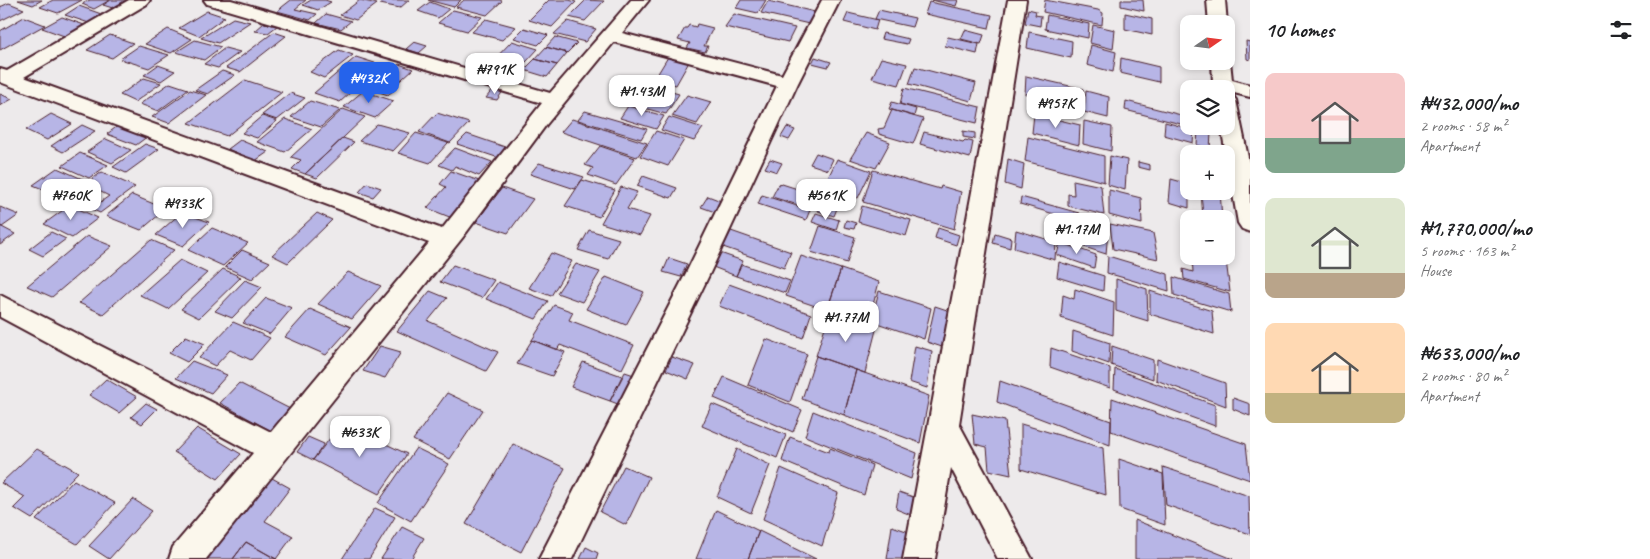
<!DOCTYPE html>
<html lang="en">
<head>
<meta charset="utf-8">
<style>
	:root { --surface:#fff; --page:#f2f2f2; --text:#202124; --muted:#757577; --accent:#2563eb }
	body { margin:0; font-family:Caveat,sans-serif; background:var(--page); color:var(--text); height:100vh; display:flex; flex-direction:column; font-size:19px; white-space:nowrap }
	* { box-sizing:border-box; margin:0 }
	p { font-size:16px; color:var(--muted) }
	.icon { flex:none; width:28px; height:28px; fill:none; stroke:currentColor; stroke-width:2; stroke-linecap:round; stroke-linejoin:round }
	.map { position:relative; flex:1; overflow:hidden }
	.drawer { display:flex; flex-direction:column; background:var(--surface); width:400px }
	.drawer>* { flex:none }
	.needle { width:32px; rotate:76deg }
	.tools { position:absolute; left:1180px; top:15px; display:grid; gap:10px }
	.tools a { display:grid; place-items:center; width:55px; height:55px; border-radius:10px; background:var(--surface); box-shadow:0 2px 8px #0003; font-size:25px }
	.price { position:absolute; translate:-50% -42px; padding:0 11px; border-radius:10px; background:#fff; color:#222; font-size:16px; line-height:32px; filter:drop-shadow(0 1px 2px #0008) }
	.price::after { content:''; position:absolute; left:50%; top:30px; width:15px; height:11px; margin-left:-8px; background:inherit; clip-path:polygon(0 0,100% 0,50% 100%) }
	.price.active { background:var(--accent); color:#fff }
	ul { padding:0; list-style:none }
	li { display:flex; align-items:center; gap:15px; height:125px; padding:0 15px }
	li span { display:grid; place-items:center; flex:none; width:140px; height:100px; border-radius:10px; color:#555 }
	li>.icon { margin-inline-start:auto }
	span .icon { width:60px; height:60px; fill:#fffc; stroke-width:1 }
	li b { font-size:21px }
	h2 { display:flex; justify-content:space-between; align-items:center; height:60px; padding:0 15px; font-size:21px }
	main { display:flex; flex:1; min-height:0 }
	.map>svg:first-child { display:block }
	.building { fill:#b7b5e6; stroke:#4a1f2b }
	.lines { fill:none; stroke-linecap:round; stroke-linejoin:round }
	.street-casing { stroke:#4a1f2b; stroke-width:4 }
	.street { fill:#fbf7ec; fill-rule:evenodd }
</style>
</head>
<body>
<main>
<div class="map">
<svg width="1250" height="559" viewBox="0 0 1250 559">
	<rect width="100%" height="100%" fill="#edeaeb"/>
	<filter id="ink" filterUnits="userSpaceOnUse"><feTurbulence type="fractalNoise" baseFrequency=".02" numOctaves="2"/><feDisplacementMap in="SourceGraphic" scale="10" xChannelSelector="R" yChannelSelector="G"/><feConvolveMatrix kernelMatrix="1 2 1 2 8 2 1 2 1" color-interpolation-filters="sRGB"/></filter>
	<g filter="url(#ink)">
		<path class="building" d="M18,0h24l-9,5z
			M53,0h29l-24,13 -18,-6z
			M90,0h20l-16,9 -12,-5z
			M111,0h25l-17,10 -16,-5z
			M291,0h15l-11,9 22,5 -7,6 -33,-9z
			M311,0h14l6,2 -13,8 -15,-5z
			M360,0l17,4 -21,16 -16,-5z
			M384,0h25l-9,8 -20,-4z
			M428,0h33l-7,7z
			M464,0h36l2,1 -15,14 -31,-8z
			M549,0h20l7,2 -24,25 -23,-7z
			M586,0l18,1 -19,20 -16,-4z
			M741,0h25l-8,13 -22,-5z
			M932,0h26l-2,6z
			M1045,0l53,10 5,3 -1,12 -59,-13z
			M1121,0h22l1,11 -23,-5z
			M768,1l47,11 -6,12 -48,-11z
			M430,2l19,7 -11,9 -20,-7z
			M929,2l63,13 -3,13 -64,-14z
			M9,3l15,6 -24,12v-14z
			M79,6l25,9 -15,8 -24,-8z
			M1028,9l8,2 -1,4 6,1 -1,10 -15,-3z
			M453,10l29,7 -15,14 -29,-8z
			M879,10l36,8 -3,9 -37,-8z
			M207,11l18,6 -26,19 -20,-8z
			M848,13l30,7 -3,10 -31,-8z
			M1125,13l27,6v16l-27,-6z
			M326,14l25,7 -10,8 -25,-6z
			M734,14l61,14 -7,14 -63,-15z
			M1047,15l42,9 -1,14 -43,-9z
			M24,17l21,8 -45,25v-19z
			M62,17l25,9 -20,11 -25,-9z
			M233,18l17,4 -32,21 -17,-5z
			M486,19l30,8 -14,13 -30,-8z
			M568,21l28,8 -11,13 -31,-8z
			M264,23l13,3 -9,7 -13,-2z
			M697,24l16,4 -9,18h4l-3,6 -18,-4 3,-5 -12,-3 7,-12h2l2,-3 7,2z
			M1093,25l22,5 -2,19 -23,-6z
			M524,28l24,7 -10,10 -24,-7z
			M168,29l24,10 -21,14 -26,-9z
			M965,30l19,5 -3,9 -20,-5z
			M274,32l12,4 -46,36 -14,-4z
			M1029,32l43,9 -1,17 -44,-10z
			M883,33l26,6 -2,5 -26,-5z
			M110,35l23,8 -21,15 -25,-8z
			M555,37l22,6 -10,10 -21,-6z
			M948,37l31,7 -2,10 -32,-8z
			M195,40l26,7 -17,13 -28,-8z
			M512,41l26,8 -23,25 -27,-8z
			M1246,41l4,1v18l-3,-1z
			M414,42l13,4 -8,7 -13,-4z
			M1091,45l25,7 -3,20 -26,-7z
			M139,46l30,9 -20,13 -29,-9z
			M546,47l21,6 -10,12 -22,-6z
			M225,48l15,4 -22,16 -14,-4z
			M339,50l14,5 -29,23 -14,-6z
			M356,57l25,8 -41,37 -26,-9z
			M668,57l21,5 -13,23 -22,-5z
			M815,57l16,5 -3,5 -16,-4z
			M881,58l26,6 -8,21 -27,-7z
			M1121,58l38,9v15l-39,-9z
			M535,59l22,6 -10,12 -23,-7z
			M399,64l14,5 -21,19 3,1 -7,6 -18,-6z
			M158,65l17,6 -14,10 -17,-6z
			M915,67l61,16 -5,18 -62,-17z
			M222,71l13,4 -27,19 -13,-4z
			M1026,76l57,13v19l-58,-14z
			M144,78l17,5 -26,19 -15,-7z
			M245,80l37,12 -55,44 -38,-13z
			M170,83l18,6 -30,22 -18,-7z
			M650,86l29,8 -13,20 -29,-8z
			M904,88l76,19 -3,16 -77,-19z
			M493,89l10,2 -6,9 -11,-2z
			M190,90l16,5 -37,28 -17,-6z
			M363,91l31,10 -19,17 -31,-11z
			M1086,91l23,6 -1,21 -24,-6z
			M290,93l15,5 -28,22 -15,-5z
			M0,94l12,5 -12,7z
			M687,95l24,7 -14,22 -25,-8z
			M310,101l30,9 -19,17 -30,-10z
			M1126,101l63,16v9l-64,-16z
			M892,102l24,7 -2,7 -25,-7z
			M628,106l36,10 -8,13 -36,-11z
			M343,109l22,8 -60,57 -13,-5 9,-9 -10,-3z
			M892,110l31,9 -10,25 -34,-10 -1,-5 6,-1z
			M585,111l62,18 -6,10 -63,-19z
			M437,113l32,10 -19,20 -31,-11z
			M51,114l21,10 -25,16 -21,-10z
			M1034,114l46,11 -1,20 -47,-12z
			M262,116l15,5 -20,17 -15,-5z
			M669,117l34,11 -9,13 -33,-11z
			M285,119l27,10 -27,23 -28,-10z
			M572,119l75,24 -10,14 -76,-25z
			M1084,121l28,6 -1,24 -28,-7z
			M1165,122l29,8 -1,13 -29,-8z
			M377,124l33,9 -17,18 -34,-10z
			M82,125l13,6 -32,21 -12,-6z
			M119,125l29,11 -12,9 -29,-11z
			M787,127l8,3 -6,10 -8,-3z
			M1198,129l13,4 -1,16 -13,-4z
			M656,131l28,9 -16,26 -28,-10z
			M963,131l12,2v6l-12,-2z
			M924,132l39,10 2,-2 8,2 -3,16 -50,-14z
			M416,133l32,10 -18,20 -32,-10z
			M866,133l24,9 -14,26 -26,-9z
			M467,134l41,14 -9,10 -42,-14z
			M1028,137l76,19v26l-79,-21z
			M343,138l11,4 -37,36 -12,-4z
			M106,139l25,11 -19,13 -25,-11z
			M240,140l28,12 -13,9 -27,-12z
			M145,144l14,5 -33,24 -13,-6z
			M600,146l35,12 -19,27 -28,-10 5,-7 -8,-3z
			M455,148l37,14 -13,14 -24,-10 -3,4 -13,-5z
			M80,153l28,12 -19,13 -27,-12z
			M816,153l17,6 -5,11 -18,-6z
			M1110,156l17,4 -2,30 -17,-5z
			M770,159l12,4 -5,9 -12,-4z
			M837,159l34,12 -13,27 -34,-12z
			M1008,159l16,5 -3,25 -16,-5z
			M1138,162l12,3v5l-12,-3z
			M539,163l45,14 -9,12 -45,-15z
			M57,168l30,13 -23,17 -31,-13z
			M873,170l67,19 1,-3 20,6 -7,37 -91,-27z
			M451,171l31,11 -30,36 -25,-10 19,-21 -6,-3z
			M102,172l33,15 -35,26 -9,-4 18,-13 -10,-5 -15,11 -14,-7z
			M643,176l34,12 -6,10 -34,-12z
			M1171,179l18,5v24l-20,-6z
			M582,180l33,10 -16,27 -34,-11z
			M1073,180l28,6 3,29 -36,-9v-12l6,1z
			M367,183l14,5 -8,9 -14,-5z
			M779,183l34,11 -5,14 -36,-11z
			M621,187l16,5 -10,17 23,7 -10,19 -39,-12z
			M502,188l31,11 -25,34 -32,-11z
			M1109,190l32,8 1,26 -33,-9z
			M1201,191h19l2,28 -19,-1z
			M132,195l34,14 -25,21 -35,-14z
			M762,195l48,15 -4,10 -48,-16z
			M708,196l13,5 -6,11 -14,-5z
			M1021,197l58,16 -1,8 -58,-17z
			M822,201l16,5 -4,10 -16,-5z
			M70,205l28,13 -26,20 -28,-14z
			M862,206l49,14 -5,16 -48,-14z
			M0,207l19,8 -17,12 -2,-1z
			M182,212l27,10 -26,24 -27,-11z
			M317,213l15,7 -44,43 -16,-8z
			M816,213l23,7 -3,10 -24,-8z
			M1056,215l52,16 -2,23 -53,-17z
			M846,220l10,3 -2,6 -10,-2z
			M1110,224l43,9 5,26 -45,-10z
			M0,226l15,8 -15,11z
			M820,226l35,11 -8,26 -36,-11z
			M212,228l36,15 -25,23 -35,-16z
			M938,228l21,7 -3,10 -21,-7z
			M589,230l30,9 -11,20 -30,-9z
			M1016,230l40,12 -1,18 -41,-12z
			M731,231l60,21 -7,16 -61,-21z
			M51,232l15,7 -23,17 -14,-7z
			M995,233l16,5 -1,10 -17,-5z
			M87,236l25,10 -60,51 -25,-11z
			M151,240l23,10 -71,64 -24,-11z
			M1060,242l36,13 -2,13 -37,-13z
			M242,250l28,12 -18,17 -27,-12z
			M551,253l21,8 -21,35 -22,-8z
			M720,253l23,8 -7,15 -23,-9z
			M801,256l40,13 -14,41 -41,-14z
			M1108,256l60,18 1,17 -62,-18z
			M1192,256h20l14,4 4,32 -46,-13 -1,-10 10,3z
			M669,258l18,6 -6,13 -18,-5z
			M180,260l27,13 -39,36 -28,-14z
			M1059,262l45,14 -1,15 -46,-14z
			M576,264l24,8 -18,30 -25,-9z
			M741,264l49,17 -5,12 -49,-17z
			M453,265l41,15 -12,18 -42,-16z
			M223,269l18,8 -42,41 -18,-9z
			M841,269l38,13 -11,42 -41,-14z
			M348,272l33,14 -29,33 -34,-15z
			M606,277l38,15 -18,33 -40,-16z
			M1173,277l56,17 2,18 -57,-17z
			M1116,279l31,10 1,32 -32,-10z
			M245,280l17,7 -30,31 -17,-7z
			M498,282l50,19 -12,18 -50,-20z
			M729,284l82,30 -8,24 -84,-32z
			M1075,289l39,13 -1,33 -52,-17 2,-23 11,4z
			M430,291l17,7 -19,23 70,31 -12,19 -89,-40z
			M879,291l52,17 -7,31 -53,-18z
			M1150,291l62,20 2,23 -64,-20z
			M266,298l26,10 -22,26 -27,-11z
			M554,305l19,7 -4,8 65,25 -12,24 -62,-24 -3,5 -25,-10z
			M935,306l18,6 -8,36 -18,-6z
			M310,309l41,18 -25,28 -41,-18z
			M829,314l47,16 -11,43 -49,-17z
			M233,322l37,16 -19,22 -21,-10 -15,16 -16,-8z
			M1073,331l37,12 -1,21 -37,-13z
			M186,336l19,8 -18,18 -18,-9z
			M766,339l41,15 -17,48 -42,-17z
			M532,340l33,12 -13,24 -35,-12z
			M380,346l21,6 -16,26 -22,-7z
			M915,346l17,5 -5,37 -18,-6z
			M1112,346l41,14v19l-42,-14z
			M1051,348l59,20v20l-60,-21z
			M816,356l40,14 -12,45 -42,-16z
			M672,357l23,8 -7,14 -22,-9z
			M1157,359l68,24 1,23 -70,-26z
			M192,361l35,14 -16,18 -35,-15z
			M583,362l39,14 -12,25 -39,-14z
			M1115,369l100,36v21l-101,-37z
			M856,370l73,26 -9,47 -76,-28z
			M625,372l12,4 -14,30 -13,-5z
			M724,377l78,33 -9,22 -79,-34z
			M106,379l31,18 -18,16 -30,-18z
			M1000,381l111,40 -1,24 -113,-43z
			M239,383l57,29 -19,22 -57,-31z
			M447,393l36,17 -33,49 -37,-19z
			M1112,398l134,46 4,36 -139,-49z
			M1233,398l17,6v12l-17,-7z
			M146,403l11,6 -15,15 -11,-7z
			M712,404l74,31 -9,23 -75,-32z
			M813,411l104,42 -6,26 -106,-43z
			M972,414l33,7 6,54 -22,-5 -2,-23 -12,-3z
			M342,423l65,31 -28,40 -66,-34z
			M1021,424l82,24 3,47 -85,-26z
			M197,428l44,26 -23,25 -44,-27z
			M308,437l16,7 -11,16 -16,-8z
			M790,437l39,15 1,-4 42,17 -8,30 -82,-34z
			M513,444l52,24 -44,84 -55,-28z
			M416,448l33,16 -38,57 -33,-18z
			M37,449l41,23 -46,47 -18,-11 11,-11 -24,-14z
			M737,449l33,16 -19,48 -34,-16z
			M1119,459l44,15 2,51 -45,-16z
			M624,466l25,11 -23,48 -26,-13z
			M1163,467l86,29 1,38 -84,-29z
			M781,468l57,25 -16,53 -59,-27z
			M272,478l18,10 -25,33 28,15 -17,23 -30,-17 -13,17h-26z
			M74,480l41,23 -38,41 -41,-24z
			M899,492l20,7 -3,18 -20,-8z
			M133,499l19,12 -43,48 -20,-13z
			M375,508l20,9 -26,42h-27z
			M716,510l43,21 -11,28h-52z
			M1135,520l98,39h-98z
			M892,526l17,6 -3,27h-19z
			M402,527l22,11 -13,21h-30z
			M759,531l57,28h-68z
			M246,542l30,17h1h-44z
			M586,547l12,6 -2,6h-16z"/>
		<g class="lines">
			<g class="street-casing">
				<path id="street" d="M129,0h21l-3,4 -123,73 418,152 100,-126 -335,-99 -3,-4h27l319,93 81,-93h18l-27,33 160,42 40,-75h18l-42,83 -88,190 -138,286h-33l147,-286 91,-187 -163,-44 -68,83 -83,112 -257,322h-37l4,-12 80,-94 -253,-136v-22l271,137 158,-189 -429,-161v-13l7,2z
					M1008,0h18l-67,424 73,135h-34l-47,-91 -16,91h-32z
					M1207,0h18l2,24 -1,1 -17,-1z
					M1226,57l4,4 2,19 18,5v12l-24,-6v-2l-10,-1 -3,-4 -1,-23h14z
					M1226,94l7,2 3,4 14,67v65l-8,-3 -4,-6 -17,-97h5z"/>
			</g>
			<use href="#street" class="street"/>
		</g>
	</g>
</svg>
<div class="tools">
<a><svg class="needle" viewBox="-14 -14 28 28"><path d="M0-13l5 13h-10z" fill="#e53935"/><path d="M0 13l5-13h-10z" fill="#757577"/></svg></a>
<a><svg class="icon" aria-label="layers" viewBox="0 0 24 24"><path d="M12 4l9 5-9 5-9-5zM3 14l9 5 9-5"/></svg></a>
<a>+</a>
<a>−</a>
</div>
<b class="price" style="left:495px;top:95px">₦791K</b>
<b class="price active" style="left:369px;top:104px">₦432K</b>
<b class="price" style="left:642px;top:117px">₦1.43M</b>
<b class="price" style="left:1056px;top:129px">₦957K</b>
<b class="price" style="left:71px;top:221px">₦760K</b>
<b class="price" style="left:826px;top:221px">₦561K</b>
<b class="price" style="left:183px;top:229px">₦933K</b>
<b class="price" style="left:1077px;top:255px">₦1.17M</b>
<b class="price" style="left:846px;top:343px">₦1.77M</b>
<b class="price" style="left:360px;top:458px">₦633K</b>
</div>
<section class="drawer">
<h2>10 homes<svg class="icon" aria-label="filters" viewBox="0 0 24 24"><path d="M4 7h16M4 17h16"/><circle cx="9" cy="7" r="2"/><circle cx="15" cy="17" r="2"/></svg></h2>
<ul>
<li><span style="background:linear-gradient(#f6c9c9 65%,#7fa58c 0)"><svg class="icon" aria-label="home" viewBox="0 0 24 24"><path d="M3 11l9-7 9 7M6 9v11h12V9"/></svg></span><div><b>₦432,000/mo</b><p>2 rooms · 58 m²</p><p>Apartment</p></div></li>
<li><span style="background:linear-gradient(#dfe7d0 75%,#b9a48a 0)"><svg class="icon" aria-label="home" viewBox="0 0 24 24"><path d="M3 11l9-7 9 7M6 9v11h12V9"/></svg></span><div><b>₦1,770,000/mo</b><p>5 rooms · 163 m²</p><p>House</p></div></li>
<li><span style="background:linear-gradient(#ffd9b3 70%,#c2b280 0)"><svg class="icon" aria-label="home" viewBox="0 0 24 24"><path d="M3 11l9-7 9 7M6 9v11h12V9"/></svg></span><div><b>₦633,000/mo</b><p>2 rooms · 80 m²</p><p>Apartment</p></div></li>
</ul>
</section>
</main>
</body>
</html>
